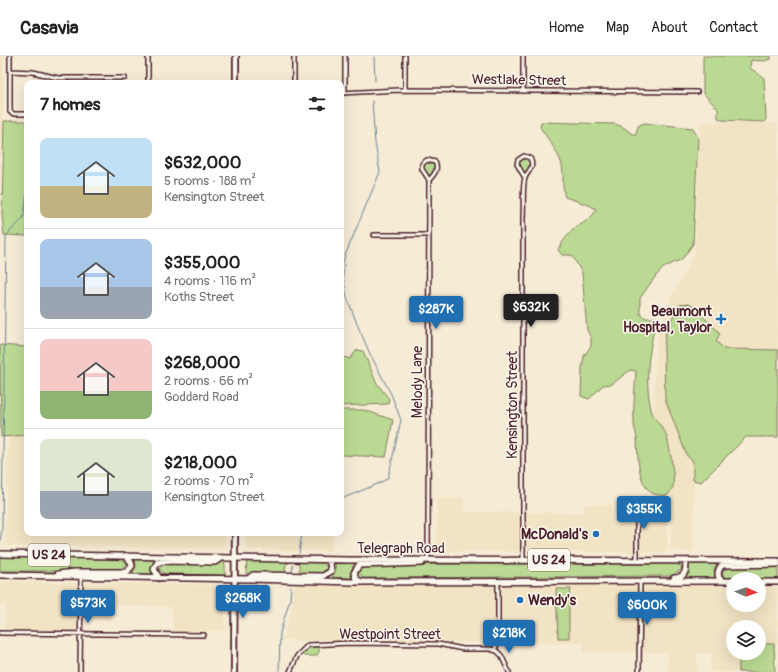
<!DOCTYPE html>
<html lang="en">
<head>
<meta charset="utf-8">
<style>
	:root { --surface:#fff; --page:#f6f6f6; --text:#222; --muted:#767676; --line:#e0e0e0; --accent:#1f6fb2 }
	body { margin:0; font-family:Pangolin,sans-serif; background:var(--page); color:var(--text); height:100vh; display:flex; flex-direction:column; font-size:15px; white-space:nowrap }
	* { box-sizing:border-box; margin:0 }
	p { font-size:13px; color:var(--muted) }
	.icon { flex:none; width:22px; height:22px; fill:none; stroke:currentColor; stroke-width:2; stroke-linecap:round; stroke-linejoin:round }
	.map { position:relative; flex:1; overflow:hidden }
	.side { position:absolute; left:24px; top:24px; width:320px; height:456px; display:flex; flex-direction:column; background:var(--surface); border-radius:8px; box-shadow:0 4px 16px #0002 }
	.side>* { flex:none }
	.needle { width:26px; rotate:92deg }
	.tools { position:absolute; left:726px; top:516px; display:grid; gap:8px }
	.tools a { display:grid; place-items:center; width:40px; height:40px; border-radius:50%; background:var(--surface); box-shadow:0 4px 16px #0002; font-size:20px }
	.price { position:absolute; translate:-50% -34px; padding:0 9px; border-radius:4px; background:var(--accent); color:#fff; font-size:13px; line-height:26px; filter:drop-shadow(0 1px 2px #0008) }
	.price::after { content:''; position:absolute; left:50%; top:24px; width:12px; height:9px; margin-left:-6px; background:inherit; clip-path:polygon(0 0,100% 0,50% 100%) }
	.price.on { background:#222; color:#fff }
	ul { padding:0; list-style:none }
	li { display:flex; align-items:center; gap:12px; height:100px; padding:0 16px }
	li+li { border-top:1px solid var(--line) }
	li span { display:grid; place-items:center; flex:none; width:112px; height:80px; border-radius:8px; color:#555 }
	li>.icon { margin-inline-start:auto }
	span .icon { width:48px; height:48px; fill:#fffc; stroke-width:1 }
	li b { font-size:17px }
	h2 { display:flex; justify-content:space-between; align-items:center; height:48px; padding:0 16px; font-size:17px }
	header { display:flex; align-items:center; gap:24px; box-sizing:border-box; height:56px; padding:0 20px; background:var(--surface); border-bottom:1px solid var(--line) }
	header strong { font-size:19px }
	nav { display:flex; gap:22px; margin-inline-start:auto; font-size:14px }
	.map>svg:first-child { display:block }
	.built { fill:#f2e3c4 }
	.green { fill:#bada93; stroke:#827c5f }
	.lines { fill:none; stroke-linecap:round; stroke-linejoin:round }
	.stream { stroke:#678395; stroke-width:1 }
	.minor-casing { stroke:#4a1f2b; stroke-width:6 }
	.secondary-casing { stroke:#4a1f2b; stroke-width:8 }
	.primary-casing { stroke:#4a1f2b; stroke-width:8 }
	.minor { stroke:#fbf7ec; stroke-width:3 }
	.secondary { stroke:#fbf7ec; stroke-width:4.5 }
	.primary { stroke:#fbf7ec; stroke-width:5 }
	.poi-dot { fill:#1f6fb2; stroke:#fbf7ec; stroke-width:1.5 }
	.labels { text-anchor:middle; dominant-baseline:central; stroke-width:3; stroke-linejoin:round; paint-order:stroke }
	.shield { fill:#fbf7ec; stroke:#7f6065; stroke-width:1 }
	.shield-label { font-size:13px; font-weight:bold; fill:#4a1f2b }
	.street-label { font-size:14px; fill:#4a1f2b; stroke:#fbf7ec }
	.poi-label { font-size:14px; font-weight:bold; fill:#4a1f2b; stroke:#fbf7ec; text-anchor:end }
</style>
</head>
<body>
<header>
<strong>Casavia</strong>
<nav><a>Home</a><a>Map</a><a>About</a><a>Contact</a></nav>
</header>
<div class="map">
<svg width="778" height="616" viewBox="0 0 778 616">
	<rect width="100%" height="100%" fill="#f6ebd5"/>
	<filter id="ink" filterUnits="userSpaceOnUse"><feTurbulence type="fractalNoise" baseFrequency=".025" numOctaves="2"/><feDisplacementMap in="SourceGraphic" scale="8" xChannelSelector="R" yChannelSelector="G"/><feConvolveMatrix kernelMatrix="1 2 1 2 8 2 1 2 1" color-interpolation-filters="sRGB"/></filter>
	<g filter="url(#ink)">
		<path class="built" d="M0,0h4l-4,168z
			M700,66l78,1v233l-84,106 -1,90 -22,-2v-56l-19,-4 4,-148 15,-45 24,-44z
			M27,379v98h198v16l-220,-3 3,-110z
			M437,442h27v14l119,1 1,-9 28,1v19h33v-12h22v40l-231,-1z
			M246,477h86l-1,18 -85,-1z
			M0,526l224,3 1,46h-52l-1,-24 -60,-2v15l-35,1v10l-72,-1 1,-25h-6z
			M295,529l438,1v19h26v-18h19v57h-19v-17h-26v26h6v19h-28v-19h-14l1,19h-31l1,-19 -84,-1v-9l-301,-3 8,-30z"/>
		<path class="green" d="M703,0h68v3l-8,2 -12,-1 -1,8 14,10 2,41 -2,3 -42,-2 -4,-2v-9l-15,-16z
			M4,65h23v115l-23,-1 -2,-21z
			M541,66l74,2 8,3 9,7h4l2,-8 6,-3 49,5 5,10 -5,106 -11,15 -19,9 -8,9 -15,21v16l6,4h11c-8,31 -13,59 -6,91 2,9 9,15 14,23 4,8 10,45 8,55 -1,2 -3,5 -5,8 -31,6 -30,-36 -31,-56 0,-5 -3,-10 -3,-15 -1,-17 1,-35 2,-53l-6,-1 -18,14 -9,1 -14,14 -8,-3 1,-27 2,-13 7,-10v-8l-4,-8 -5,-57 -10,-18h-10l-4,-5c4,-8 10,-16 16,-21 9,-7 18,-9 22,-20l-7,-4 -24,-8c-4,-11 0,-23 -4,-35 -4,-12 -14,-24 -21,-35z
			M526,102l5,6 -6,10 -6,-10 2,-5z
			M429,105l4,2 2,4 -5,11 -6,-9 1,-6z
			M687,248l4,1 29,28 -4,8 8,8 54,1v87h-32l-45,45 -8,-2v-19l-6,-5 -22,-57 -1,-50 2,-19 13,-25z
			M0,289l27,2v88l-26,2z
			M357,294l6,1 13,31 13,17 -1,5 -47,2v-50l9,3z
			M341,354h23l29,10 -7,37 -45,-2z
			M0,501l122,2 6,5 -10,7h-118z
			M135,503l20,1 -4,6 1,8h-20l4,-8z
			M247,505l38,1 4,1 -3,1 -1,6 2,4h-41z
			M170,506l55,1v12l-61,-1 -5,-5 5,-5z
			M298,506l25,1 5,5 -7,6h-24l3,-5z
			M335,507h19l-3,8 1,7 -20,-1 4,-7z
			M444,508h232l5,2 1,3 -10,7 -309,2 -4,-5 2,-4 5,-2z
			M689,508h28l-3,5 1,9h-29l4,-6z
			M778,510v13h-50l-5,-3 -1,-4c9,-9 43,-6 56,-6z
			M556,533h15l-2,8v41h-11z
			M759,588h15l1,28h-36v-19h20z
			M310,591h9v5l-3,4h-12l-2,-2z"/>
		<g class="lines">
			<path class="stream" d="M374,0l1,25
				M341,443l39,-16 8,-5 13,-58 -10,-26 -21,-40 -13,-30 -10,-27 -4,-20 1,-19 36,-86 -5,-29 -3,-42
				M0,486l2,-13c1,-98 3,-195 4,-293l18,-19 3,-26
				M299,497l3,-20
				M292,518l1,-9
				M279,616l1,-39 10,-34 1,-12"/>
			<g class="minor-casing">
				<path id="minor" d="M10,0v56l4,2h13
					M148,0v27
					M294,0v27
					M10,15l23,1 25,6h67
					M405,34v-34
					M523,35v-35
					M341,37l58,-3 298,2
					M345,37v-37
					M374,179h55
					M428,504l1,-380c5,-5 10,-11 6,-18l-8,-2 -5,4v5l7,11
					M523,504v-343c1,-9 -1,-31 2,-39 3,-8 10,-10 5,-20l-6,-2 -6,4 -1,4 8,14
					M637,504v-53
					M0,577l204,2
					M494,594l4,-7v-61
					M80,616l1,-96
					M290,616l7,-16 11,-11 42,-2 88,1 25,5h27l7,2 4,4 8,17
					M639,616l1,-91"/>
			</g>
			<g class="secondary-casing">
				<path id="secondary" d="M236,0v27
					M234,616l1,-139"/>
			</g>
			<g class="primary-casing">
				<path id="primary" d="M0,498l348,6 430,1
					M58,518l17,-2h52l5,-6 -1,-4 -5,-6
					M0,519l251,4 102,3 380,-1
					M159,522l-5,-9 3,-6 6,-2 52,1 6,-4
					M674,522c12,0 12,-8 12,-17
					M248,523l5,-4 70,1 8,-5 -1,-8 -2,-3
					M722,525c-5,-4 -5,-9 -1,-15l3,-1 54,-1
					M361,526l-5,-3 -2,-6 5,-8 63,-2
					M759,526h19"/>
			</g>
			<use href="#minor" class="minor"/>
			<use href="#secondary" class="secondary"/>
			<use href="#primary" class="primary"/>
		</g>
	</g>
	<g class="poi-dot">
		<path d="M719 257h4v4h4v4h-4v4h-4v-4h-4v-4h4z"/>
		<circle cx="596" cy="478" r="4"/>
		<circle cx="520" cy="544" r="4"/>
	</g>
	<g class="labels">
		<g class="shield">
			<rect x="28" y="488" width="42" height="22" rx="3"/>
			<rect x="528" y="493" width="42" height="22" rx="3"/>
		</g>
		<g class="shield-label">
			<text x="49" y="499">US 24</text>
			<text x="549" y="504">US 24</text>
		</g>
		<g class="street-label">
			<text transform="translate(519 24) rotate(1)">Westlake Street</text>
			<text transform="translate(417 326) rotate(-90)">Melody Lane</text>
			<text transform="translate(512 349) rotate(-90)">Kensington Street</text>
			<text x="401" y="492">Telegraph Road</text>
			<text x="390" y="578">Westpoint Street</text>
		</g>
		<g class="poi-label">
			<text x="712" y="255">Beaumont<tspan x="712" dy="16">Hospital, Taylor</tspan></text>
			<text x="588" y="478">McDonald's</text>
			<text x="528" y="544" text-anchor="start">Wendy's</text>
		</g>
	</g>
</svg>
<div class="tools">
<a><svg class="needle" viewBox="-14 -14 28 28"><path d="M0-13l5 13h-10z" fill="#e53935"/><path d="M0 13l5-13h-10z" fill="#767676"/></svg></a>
<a><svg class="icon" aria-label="layers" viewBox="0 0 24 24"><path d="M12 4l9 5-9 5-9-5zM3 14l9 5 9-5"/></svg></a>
</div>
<b class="price on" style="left:531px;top:272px">$632K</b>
<b class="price" style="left:436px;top:274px">$287K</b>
<b class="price" style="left:644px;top:474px">$355K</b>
<b class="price" style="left:243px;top:563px">$268K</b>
<b class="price" style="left:88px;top:568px">$573K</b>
<b class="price" style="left:647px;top:570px">$600K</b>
<b class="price" style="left:509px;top:598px">$218K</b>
<section class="side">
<h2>7 homes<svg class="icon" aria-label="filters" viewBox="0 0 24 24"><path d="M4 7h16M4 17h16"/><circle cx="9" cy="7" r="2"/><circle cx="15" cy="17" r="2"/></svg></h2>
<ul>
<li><span style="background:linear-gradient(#bfe0f5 60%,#c2b280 0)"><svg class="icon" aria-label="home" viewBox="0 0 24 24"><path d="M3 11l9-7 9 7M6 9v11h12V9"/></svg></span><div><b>$632,000</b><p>5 rooms · 188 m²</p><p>Kensington Street</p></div></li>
<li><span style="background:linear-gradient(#a9c7e8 60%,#9aa5b1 0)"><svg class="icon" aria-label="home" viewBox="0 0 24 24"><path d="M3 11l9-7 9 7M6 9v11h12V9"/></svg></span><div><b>$355,000</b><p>4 rooms · 116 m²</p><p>Koths Street</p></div></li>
<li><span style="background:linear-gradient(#f6c9c9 65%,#8fb573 0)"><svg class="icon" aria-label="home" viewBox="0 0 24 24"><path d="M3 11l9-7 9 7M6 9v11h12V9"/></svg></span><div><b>$268,000</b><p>2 rooms · 66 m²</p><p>Goddard Road</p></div></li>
<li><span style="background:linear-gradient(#dfe7d0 65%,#9aa5b1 0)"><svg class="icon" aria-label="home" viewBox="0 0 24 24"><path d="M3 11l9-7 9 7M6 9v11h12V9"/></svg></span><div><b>$218,000</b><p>2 rooms · 70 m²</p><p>Kensington Street</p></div></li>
</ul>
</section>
</div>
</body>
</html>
